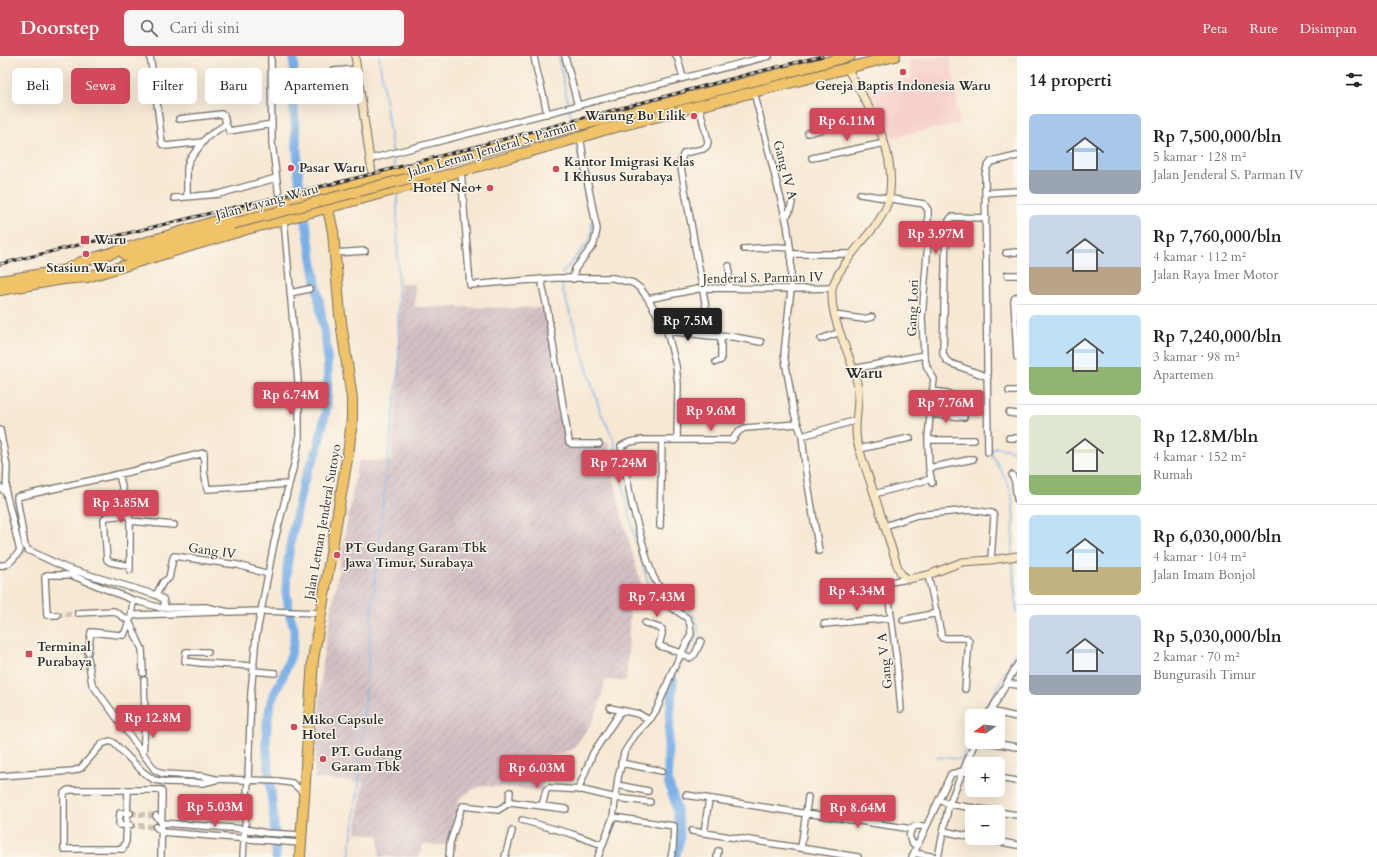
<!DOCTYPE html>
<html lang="id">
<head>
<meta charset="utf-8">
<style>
	:root { --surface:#fff; --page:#f6f6f6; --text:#202124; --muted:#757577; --line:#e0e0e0; --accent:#d1495b }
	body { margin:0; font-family:Cardo,serif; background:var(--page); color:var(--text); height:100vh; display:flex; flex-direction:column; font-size:15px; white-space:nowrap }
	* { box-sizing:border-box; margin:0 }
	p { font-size:13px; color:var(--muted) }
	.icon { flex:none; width:22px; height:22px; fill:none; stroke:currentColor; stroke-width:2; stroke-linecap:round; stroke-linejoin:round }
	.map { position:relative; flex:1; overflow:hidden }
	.sheet { display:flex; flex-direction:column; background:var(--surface); width:360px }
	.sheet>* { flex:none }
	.top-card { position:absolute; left:12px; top:12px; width:380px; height:36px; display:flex; gap:8px }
	.needle { width:26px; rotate:256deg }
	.buttons { position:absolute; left:965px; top:653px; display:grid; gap:8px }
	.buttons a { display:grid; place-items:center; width:40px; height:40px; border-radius:6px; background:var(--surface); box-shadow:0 4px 16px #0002; font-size:20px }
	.price { position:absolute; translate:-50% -34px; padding:0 9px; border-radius:4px; background:var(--accent); color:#fff; font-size:13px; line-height:26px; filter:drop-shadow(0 1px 2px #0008) }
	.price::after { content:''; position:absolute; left:50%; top:24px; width:12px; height:9px; margin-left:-6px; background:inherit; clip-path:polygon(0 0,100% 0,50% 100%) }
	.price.selected { background:#222; color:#fff }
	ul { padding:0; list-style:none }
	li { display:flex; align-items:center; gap:12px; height:100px; padding:0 12px }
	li+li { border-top:1px solid var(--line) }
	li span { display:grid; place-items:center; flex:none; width:112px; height:80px; border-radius:6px; color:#555 }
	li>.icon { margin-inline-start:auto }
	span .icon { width:48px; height:48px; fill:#fffc; stroke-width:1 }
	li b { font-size:17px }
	h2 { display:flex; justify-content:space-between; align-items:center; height:48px; padding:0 12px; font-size:17px }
	.tag { padding:0 14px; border-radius:6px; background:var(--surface); box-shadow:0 4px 16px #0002; font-size:14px; line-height:36px }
	.tag.selected { background:var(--accent); color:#fff }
	header { display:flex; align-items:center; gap:24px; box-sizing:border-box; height:56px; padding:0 20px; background:var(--accent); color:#fff }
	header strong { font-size:19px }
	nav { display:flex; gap:22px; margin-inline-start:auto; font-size:14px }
	.search { width:280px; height:36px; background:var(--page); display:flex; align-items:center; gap:10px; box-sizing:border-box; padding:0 14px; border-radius:6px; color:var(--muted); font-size:15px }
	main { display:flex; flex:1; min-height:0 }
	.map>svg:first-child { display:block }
	.built { fill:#f7d0cb }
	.industrial { fill:url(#industrial-furrows) }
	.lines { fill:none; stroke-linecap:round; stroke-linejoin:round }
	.stream { stroke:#7ab0e8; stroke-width:1.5 }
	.river { stroke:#7ab0e8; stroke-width:9 }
	.street-tunnel { stroke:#cec2b1; stroke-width:5.5; stroke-dasharray:5.5 3; stroke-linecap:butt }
	.street-casing { stroke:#726d66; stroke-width:8 }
	.secondary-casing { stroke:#726d66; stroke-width:9 }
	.highway-casing { stroke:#726d66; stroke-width:12 }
	.street { stroke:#fff; stroke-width:5.5 }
	.secondary { stroke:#f9e7c3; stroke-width:7 }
	.highway { stroke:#f1c369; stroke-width:10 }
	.rail-casing { stroke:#2b2b2b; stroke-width:3 }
	.rail { stroke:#fbf7ec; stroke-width:1.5; stroke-dasharray:4.5; stroke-linecap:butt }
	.highway-bridge-casing { stroke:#726d66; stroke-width:12; stroke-linecap:butt }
	.highway-bridge { stroke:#f1c369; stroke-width:10 }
	.poi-dot { fill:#d1495b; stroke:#fbf7ec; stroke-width:1.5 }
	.labels { text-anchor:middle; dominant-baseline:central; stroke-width:3; stroke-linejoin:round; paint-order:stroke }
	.poi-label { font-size:13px; font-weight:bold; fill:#2b2b2b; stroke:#fbf7ec; text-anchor:start }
	.street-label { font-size:13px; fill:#2b2b2b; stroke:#fbf7ec }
	.quarter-label { font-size:15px; font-weight:bold; fill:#2b2b2b; stroke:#fbf7ec }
</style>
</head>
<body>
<header>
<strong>Doorstep</strong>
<div class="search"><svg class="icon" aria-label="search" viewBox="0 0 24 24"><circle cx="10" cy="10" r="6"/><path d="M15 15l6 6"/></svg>Cari di sini</div>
<nav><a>Peta</a><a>Rute</a><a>Disimpan</a></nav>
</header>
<main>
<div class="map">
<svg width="1017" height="801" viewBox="0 0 1017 801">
	<defs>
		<pattern id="industrial-furrows" width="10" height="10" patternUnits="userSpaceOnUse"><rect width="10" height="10" fill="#d2bec2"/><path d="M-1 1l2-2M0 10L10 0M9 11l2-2" fill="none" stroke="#b4a3a7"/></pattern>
	</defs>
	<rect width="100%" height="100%" fill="#fbf7ec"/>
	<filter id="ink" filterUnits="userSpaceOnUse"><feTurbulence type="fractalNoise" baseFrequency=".025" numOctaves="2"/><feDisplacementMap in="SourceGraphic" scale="8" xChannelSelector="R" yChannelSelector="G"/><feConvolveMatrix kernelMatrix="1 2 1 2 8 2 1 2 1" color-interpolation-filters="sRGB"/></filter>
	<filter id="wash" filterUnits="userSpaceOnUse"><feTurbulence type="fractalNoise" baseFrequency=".012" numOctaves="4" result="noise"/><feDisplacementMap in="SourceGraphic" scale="16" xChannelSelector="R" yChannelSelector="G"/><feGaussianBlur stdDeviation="0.9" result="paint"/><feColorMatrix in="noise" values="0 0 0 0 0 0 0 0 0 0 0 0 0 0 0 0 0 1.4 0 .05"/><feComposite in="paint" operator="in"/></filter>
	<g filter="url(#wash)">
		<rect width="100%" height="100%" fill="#f7e8d3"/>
		<path class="built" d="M927,0h23l10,68 -73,14 -25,-49 50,-11 -4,-17z"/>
		<path class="industrial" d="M400,228h15v23l130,1 23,135 40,-1 12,68 22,77 -12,2 -2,68 -2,24 -21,-1 -5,23 -7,18 -20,28 -17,6h-6l-8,35 -60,-4 -10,4 -12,8 -13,47h-25l-3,12h-40v-21l-23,-4 7,-50 -49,-3 8,-116 36,-202h33l8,-78z"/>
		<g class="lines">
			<path class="stream" d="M379,0l16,114
				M558,0l14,66
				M576,86l14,68
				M562,219l1,-3 27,-32 2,-7v-13
				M562,223v8l38,124 14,29 5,28 14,62 16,56 8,4
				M1012,498c1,-19 4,-47 -2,-65 -4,-11 -13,-25 -19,-36l1,-4 4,-2 21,5
				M1012,502l5,54
				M660,536c15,9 44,21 37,43 -3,7 -7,13 -11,19
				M673,623l11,-21
				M982,660l31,-58 4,-10
				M936,701l25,2 11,-22
				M349,801l10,-73 13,-175 12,-116 15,-124 -2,-175"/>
			<path class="river" d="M673,623l-5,68v35l7,20 4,22 1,15 -5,18
				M276,801v-15l-10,-99 1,-19 4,-23 12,-25 8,-21 3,-15v-13l-4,-11 -4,-24 1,-25 5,-32 11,-51 6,-16 8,-17 10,-45 1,-28 -1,-29 -28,-169 -4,-60 -2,-17 1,-47"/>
		</g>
	</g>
	<g filter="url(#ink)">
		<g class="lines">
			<path class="street-tunnel" d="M57,559l21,-2
				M131,757l25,3
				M130,769l26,2"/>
			<g class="street-casing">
				<path id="street" d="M150,0l6,39 6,49 4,2 37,-4
					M271,0l1,87 8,61
					M534,0c3,20 10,38 13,58
					M565,0l13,50
					M676,0l2,3 5,19
					M333,15l24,-2
					M754,36l33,132 4,30v35l-7,65 10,59 8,23 4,36 13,79
					M699,50l9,35 -1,5 -4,3 -19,4 -4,9 31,174 23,1 27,5
					M179,63l42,-5 3,1 2,9 -19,13 -18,23 -2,8v28
					M226,68l3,7 43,-7
					M808,77l57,-15 8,-3
					M812,102l73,-15
					M370,103l399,-103
					M461,115l9,114 86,-7h57l20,5 8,6 7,10 19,32 9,35 2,18 -1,56
					M985,137l32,-2
					M860,138l64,10 4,6v32l-6,76 2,37 3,12 7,12 -4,35 -2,26 1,28 3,15
					M174,142l45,-4 57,-16
					M786,160l3,-3 3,-10
					M986,162l-34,-1 -2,2 -4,7 -3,128 3,6 4,3 38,14
					M744,193l33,-2 13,1
					M334,197l31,-2
					M1006,197l11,-1
					M791,198h61
					M1007,219h10
					M541,223l6,29 22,134 3,2h27
					M573,223l2,-10 19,-25 3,-15 -10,-49 -6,-38
					M729,232v-22
					M290,237l19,-4
					M1017,241l-2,1 -1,2 3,57
					M648,243l55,-11 88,1 41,-1
					M834,259l29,4 9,-2
					M667,275l44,5
					M821,283l19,-7
					M716,306l5,-2v-23
					M853,313l71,-14
					M933,335l15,2
					M1009,335h8
					M1009,357l8,1
					M930,358l34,3
					M0,374l7,36 -1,27 14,58c-6,6 -11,16 -20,14
					M802,380l55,-16
					M1009,382h8
					M928,384h46
					M859,393l51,-11
					M988,396l-3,-277 2,-8 4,-5 26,-6
					M929,412l44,-9
					M119,418l11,47v49
					M1012,419l3,7 2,17
					M0,431l6,6
					M874,438l57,-15
					M128,459l-22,2 -2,3 3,40 3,2 20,4
					M130,465l44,4
					M660,470l2,-86
					M885,470l32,-11 54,-5 21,3 2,3 -3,44
					M928,519l14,63h25l2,3 -4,48
					M156,539l7,-13 6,-4 4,-20 1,-2 64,9 30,9
					M165,551l-2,-8 -7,-4 -90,-27 -38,-18 -3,-4 -8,-47v-2l116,-26 71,-18v18l3,18 82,-5
					M227,556l34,-1 59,2
					M78,557l36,-2 15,10 13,28 1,24
					M57,559h-10l-2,-38 2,-2h24l62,25 28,8 44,-1 24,5
					M131,561l5,-2 82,-3
					M903,564l34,-7
					M645,567l17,6v5l-3,11 1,1 21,7 9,5 5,-4 6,-13
					M824,568l67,-6
					M88,596l3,-20 29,3h4l7,-18 2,-17
					M208,596h-22l-1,9 16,2 53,3
					M88,602l4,26 63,86 8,4 39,2 13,3 63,2 14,2 12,10
					M253,615l22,2
					M144,624l1,38
					M1007,627l10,2
					M610,652l29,6 10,6
					M901,653l-5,-54 -9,-70 3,-3 18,-3
					M990,655l27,6
					M988,660l29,-51
					M987,686l30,5
					M143,698l2,-32
					M621,707l41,8
					M0,720l73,-5 8,-3 21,-24 8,-3 4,2 29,29 11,8 12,2 37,1 12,-3
					M998,722l19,3
					M617,729l31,6
					M68,734h60l-2,51 -3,8h-59v-56z
					M128,734h33l1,2 -1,65
					M578,734l15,-37 28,-42
					M686,739l115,18h5l106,16
					M939,744l10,4 49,8
					M509,746l1,-10
					M542,750l4,-16 3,-2 34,2 33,8 34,4
					M998,756l19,3
					M156,760l6,7 83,6 21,4 35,2
					M613,761l61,9 -1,22 -2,9
					M522,764l50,14 31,11
					M130,769h-10l-1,-2 1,-10h10
					M156,771l6,5 138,11
					M692,775l166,26
					M943,775l29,6
					M704,777l5,-34
					M980,782l37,7
					M917,790c-9,-4 -10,-14 -2,-20h8l3,1
					M801,792l7,-51
					M914,797l21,4
					M243,801l5,-77 3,-87 5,-56 18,-94 21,-82 4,-21v-47l-15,-174
					M449,801l1,-14 11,-34 2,-3 35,4 13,-8 55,7
					M505,801l7,-26
					M598,801l15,-40 5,-39 6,-25 11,-18 16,-17 6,-9 15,-37 19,-38 -1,-10 -3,-6 -28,-19 -2,-5 2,-7 -6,-11 -6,-17 -15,-54 -11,-59 9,-4 11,-2h91l7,-9 6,-3 53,-4
					M717,801l1,-6
					M912,801l39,-83 12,-3 12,-29
					M938,801l11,-53 14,-33 9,2"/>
			</g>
			<g class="secondary-casing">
				<path id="secondary" d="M355,0l18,124
					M847,12c22,39 51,83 42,130 -4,18 -18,33 -29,46 -8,10 -27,33 -28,46 -2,32 19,63 25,93 4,19 -4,39 0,58 4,15 10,31 15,46 8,26 17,52 25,78l4,9 7,5 20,-4 34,-13 29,-2 26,-4"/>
			</g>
			<g class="highway-casing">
				<path id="highway" d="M125,199l23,-5 84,-26
					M0,225l66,-11 15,-8 139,-42 170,-44 188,-51 24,-5 248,-64
					M0,234l63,-11 24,-2 160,-48 154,-41 180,-51 23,-7 291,-74
					M300,801l13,-197 36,-213 3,-28v-20l-12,-84 -7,-83 -7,-32"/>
			</g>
			<use href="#street" class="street"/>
			<use href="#secondary" class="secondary"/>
			<use href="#highway" class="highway"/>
			<g class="rail-casing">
				<path id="rail" d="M0,208l372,-90 381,-101 69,-17"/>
			</g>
			<use href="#rail" class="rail"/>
			<g class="highway-bridge-casing">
				<path id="highway-bridge" d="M232,168l197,-51"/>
			</g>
			<use href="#highway-bridge" class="highway-bridge"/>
		</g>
	</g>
	<g class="poi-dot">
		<circle cx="903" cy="16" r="4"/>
		<circle cx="694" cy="60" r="4"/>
		<circle cx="291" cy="112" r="4"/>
		<circle cx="556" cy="113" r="4"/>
		<circle cx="490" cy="132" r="4"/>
		<rect x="80" y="179" width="10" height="10" rx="2"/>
		<circle cx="86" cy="198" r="4"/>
		<circle cx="337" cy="499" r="4"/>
		<rect x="25" y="594" width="8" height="8" rx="2"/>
		<circle cx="294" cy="671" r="4"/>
		<circle cx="323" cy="703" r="4"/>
	</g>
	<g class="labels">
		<g class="poi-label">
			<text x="903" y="30" text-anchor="middle">Gereja Baptis Indonesia Waru</text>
			<text x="686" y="60" text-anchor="end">Warung Bu Lilik</text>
			<text x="564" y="106">Kantor Imigrasi Kelas<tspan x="564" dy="15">I Khusus Surabaya</tspan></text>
			<text x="299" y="112">Pasar Waru</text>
			<text x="482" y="132" text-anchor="end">Hotel Neo+</text>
			<text x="94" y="184">Waru</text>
			<text x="86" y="212" text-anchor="middle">Stasiun Waru</text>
			<text x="345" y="492">PT Gudang Garam Tbk<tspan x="345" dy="15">Jawa Timur, Surabaya</tspan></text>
			<text x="37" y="591">Terminal<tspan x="37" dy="15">Purabaya</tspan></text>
			<text x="302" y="664">Miko Capsule<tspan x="302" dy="15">Hotel</tspan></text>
			<text x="331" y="696">PT. Gudang<tspan x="331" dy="15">Garam Tbk</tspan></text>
		</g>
		<g class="street-label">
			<text transform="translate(492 93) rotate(-16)">Jalan Letnan Jenderal S. Parman</text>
			<text transform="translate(785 114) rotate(75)">Gang IV A</text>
			<text transform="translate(267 146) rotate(-15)">Jalan Layang Waru</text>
			<text transform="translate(763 222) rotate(-1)">Jenderal S. Parman IV</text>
			<text transform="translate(913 252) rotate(-88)">Gang Lori</text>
			<text transform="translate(323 466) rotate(-80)">Jalan Letnan Jenderal Sutoyo</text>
			<text transform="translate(212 495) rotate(8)">Gang IV</text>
			<text transform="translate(885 605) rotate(-96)">Gang V A</text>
		</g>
		<g class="quarter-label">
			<text x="864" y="317">Waru</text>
		</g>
	</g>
</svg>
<div class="buttons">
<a><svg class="needle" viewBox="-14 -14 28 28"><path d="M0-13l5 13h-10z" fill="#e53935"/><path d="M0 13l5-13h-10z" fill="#757577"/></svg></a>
<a>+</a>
<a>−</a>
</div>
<b class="price" style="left:847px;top:86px">Rp 6.11M</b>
<b class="price" style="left:936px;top:199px">Rp 3.97M</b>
<b class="price selected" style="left:688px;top:286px">Rp 7.5M</b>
<b class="price" style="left:291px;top:360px">Rp 6.74M</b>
<b class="price" style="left:946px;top:368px">Rp 7.76M</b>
<b class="price" style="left:711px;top:376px">Rp 9.6M</b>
<b class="price" style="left:619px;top:428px">Rp 7.24M</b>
<b class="price" style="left:121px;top:468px">Rp 3.85M</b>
<b class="price" style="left:857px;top:556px">Rp 4.34M</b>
<b class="price" style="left:657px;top:562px">Rp 7.43M</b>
<b class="price" style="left:153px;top:683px">Rp 12.8M</b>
<b class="price" style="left:537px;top:733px">Rp 6.03M</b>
<b class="price" style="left:215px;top:772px">Rp 5.03M</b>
<b class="price" style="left:858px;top:773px">Rp 8.64M</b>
<div class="top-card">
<a class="tag">Beli</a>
<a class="tag selected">Sewa</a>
<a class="tag">Filter</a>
<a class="tag">Baru</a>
<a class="tag">Apartemen</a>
</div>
</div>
<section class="sheet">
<h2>14 properti<svg class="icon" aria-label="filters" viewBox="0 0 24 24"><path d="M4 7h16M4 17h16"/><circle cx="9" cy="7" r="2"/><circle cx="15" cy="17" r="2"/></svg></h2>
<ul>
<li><span style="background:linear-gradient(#a9c7e8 70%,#9aa5b1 0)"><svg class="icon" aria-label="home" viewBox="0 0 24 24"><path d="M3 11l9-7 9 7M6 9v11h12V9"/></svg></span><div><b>Rp 7,500,000/bln</b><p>5 kamar · 128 m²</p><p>Jalan Jenderal S. Parman IV</p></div></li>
<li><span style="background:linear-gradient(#c9d6e8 65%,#b9a48a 0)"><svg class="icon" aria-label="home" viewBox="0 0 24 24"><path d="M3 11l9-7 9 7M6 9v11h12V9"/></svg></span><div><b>Rp 7,760,000/bln</b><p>4 kamar · 112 m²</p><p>Jalan Raya Imer Motor</p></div></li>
<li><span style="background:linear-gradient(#bfe0f5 65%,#8fb573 0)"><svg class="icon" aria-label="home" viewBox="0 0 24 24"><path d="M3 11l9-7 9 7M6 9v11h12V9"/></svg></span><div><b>Rp 7,240,000/bln</b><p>3 kamar · 98 m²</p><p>Apartemen</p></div></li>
<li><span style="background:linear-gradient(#dfe7d0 75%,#8fb573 0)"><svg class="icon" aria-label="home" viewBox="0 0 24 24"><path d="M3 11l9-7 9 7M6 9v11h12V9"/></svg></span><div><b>Rp 12.8M/bln</b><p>4 kamar · 152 m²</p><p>Rumah</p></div></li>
<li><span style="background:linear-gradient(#bfe0f5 65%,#c2b280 0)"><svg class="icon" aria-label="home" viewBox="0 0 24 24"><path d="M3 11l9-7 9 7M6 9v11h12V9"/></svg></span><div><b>Rp 6,030,000/bln</b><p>4 kamar · 104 m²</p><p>Jalan Imam Bonjol</p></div></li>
<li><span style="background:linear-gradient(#c9d6e8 75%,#9aa5b1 0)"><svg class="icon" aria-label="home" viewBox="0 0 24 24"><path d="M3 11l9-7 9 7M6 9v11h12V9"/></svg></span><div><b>Rp 5,030,000/bln</b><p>2 kamar · 70 m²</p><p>Bungurasih Timur</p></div></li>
</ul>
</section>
</main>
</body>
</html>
